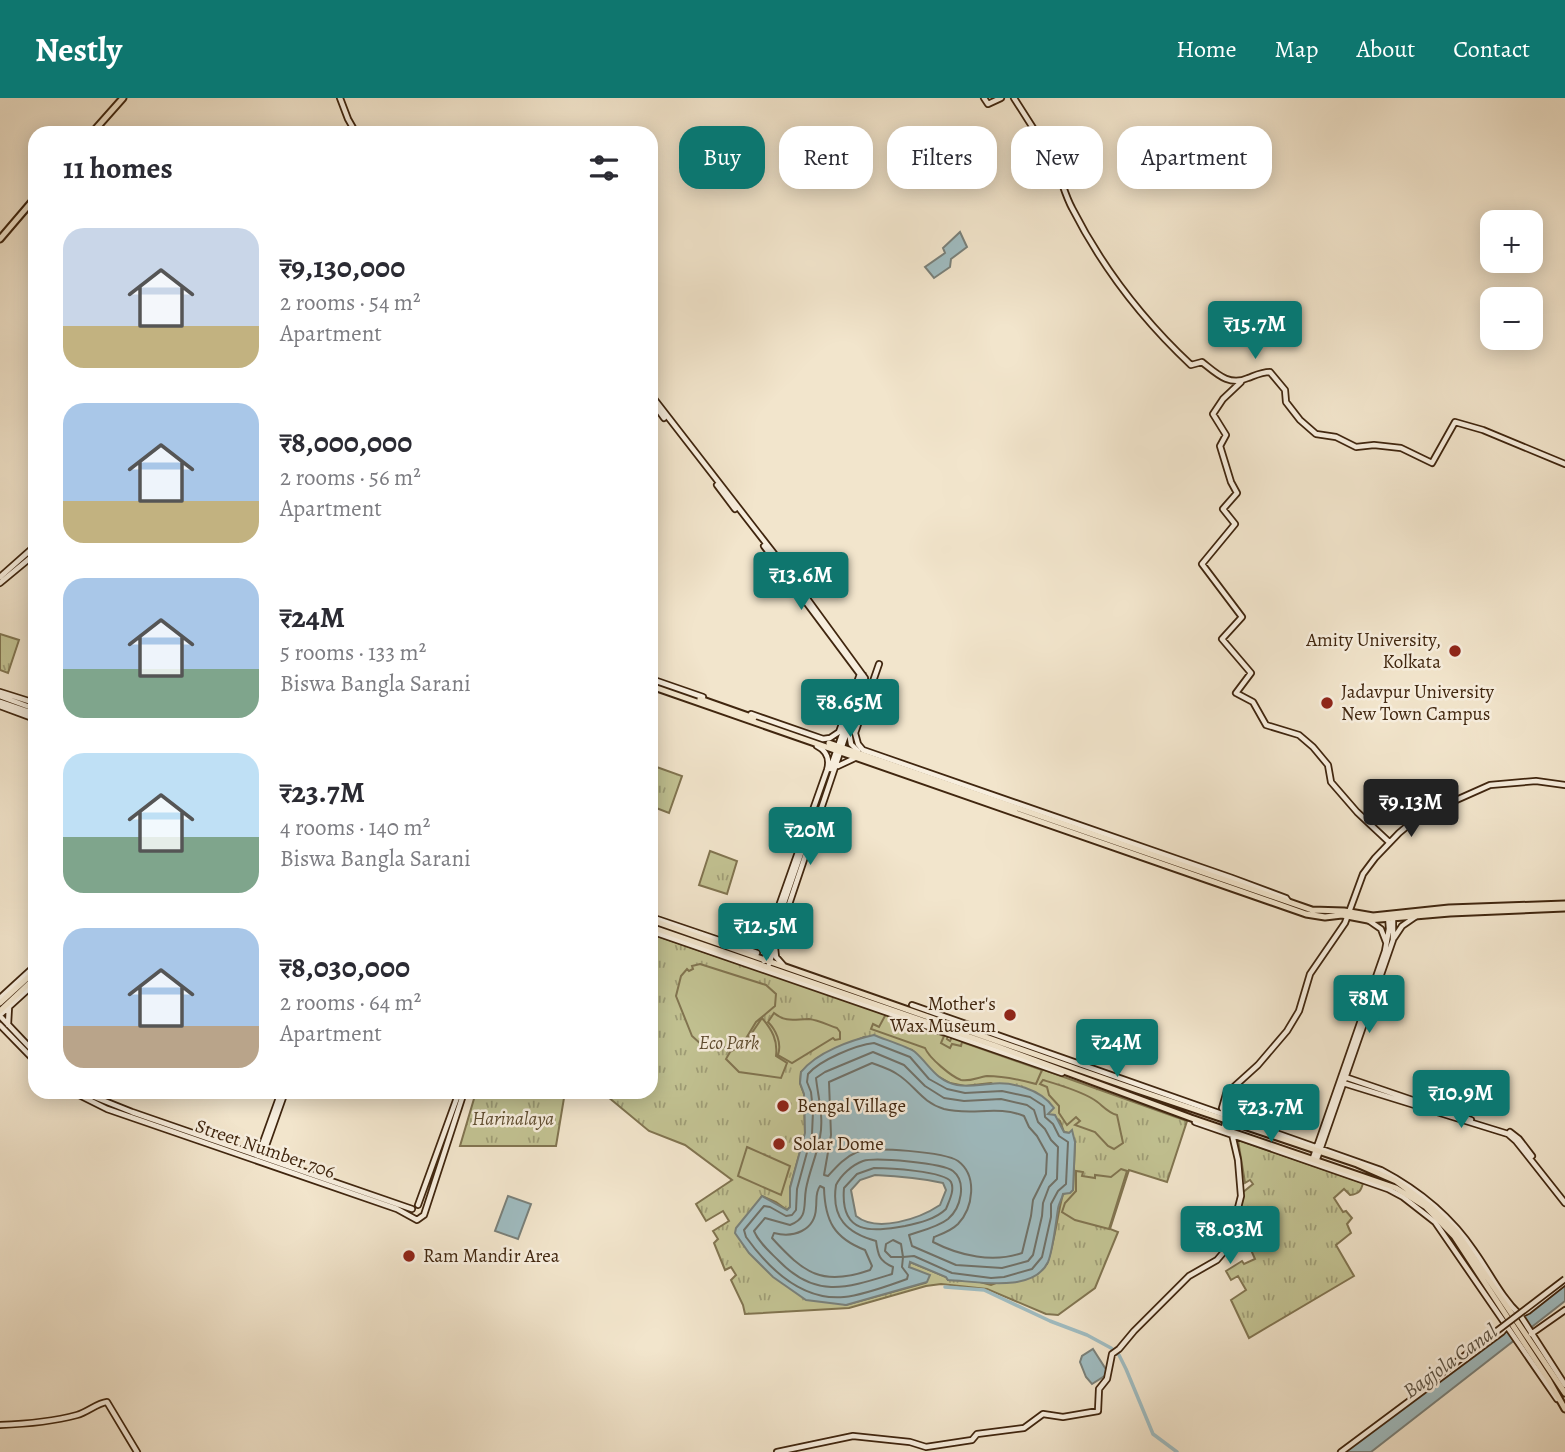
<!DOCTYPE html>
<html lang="en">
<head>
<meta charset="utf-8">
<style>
	:root { --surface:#fff; --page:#f2f2f3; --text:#2b2b33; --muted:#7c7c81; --accent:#0f766e }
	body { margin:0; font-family:Alegreya,serif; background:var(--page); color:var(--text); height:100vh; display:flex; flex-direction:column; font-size:26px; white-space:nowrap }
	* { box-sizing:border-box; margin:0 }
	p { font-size:23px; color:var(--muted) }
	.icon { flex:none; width:38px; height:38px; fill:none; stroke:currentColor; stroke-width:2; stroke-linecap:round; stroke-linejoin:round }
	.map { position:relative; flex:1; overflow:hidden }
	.details { position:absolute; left:28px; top:28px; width:630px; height:973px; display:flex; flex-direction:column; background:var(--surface); border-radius:21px; box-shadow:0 4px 18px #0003 }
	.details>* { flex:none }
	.banner { position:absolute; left:679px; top:28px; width:665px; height:63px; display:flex; gap:14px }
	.controls { position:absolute; left:1480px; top:112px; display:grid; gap:14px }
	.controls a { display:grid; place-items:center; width:63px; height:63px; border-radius:14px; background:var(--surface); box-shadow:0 4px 18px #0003; font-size:35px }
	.price { position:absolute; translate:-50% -60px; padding:0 16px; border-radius:7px; background:var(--accent); color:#fff; font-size:23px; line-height:46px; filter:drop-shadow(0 2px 4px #0008) }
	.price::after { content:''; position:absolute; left:50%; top:42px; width:21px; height:16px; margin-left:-10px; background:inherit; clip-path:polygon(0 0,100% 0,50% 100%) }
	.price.selected { background:#222; color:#fff }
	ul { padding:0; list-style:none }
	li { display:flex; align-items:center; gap:21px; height:175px; padding:0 35px }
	li span { display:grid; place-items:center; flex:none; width:196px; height:140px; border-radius:21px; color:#555 }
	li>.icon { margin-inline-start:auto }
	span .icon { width:84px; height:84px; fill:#fffc; stroke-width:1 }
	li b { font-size:30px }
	h2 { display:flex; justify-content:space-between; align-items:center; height:84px; padding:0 35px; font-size:30px }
	.pill { padding:0 24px; border-radius:21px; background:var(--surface); box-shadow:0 4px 18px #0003; font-size:24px; line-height:63px }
	.pill.selected { background:var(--accent); color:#fff }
	header { display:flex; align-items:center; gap:42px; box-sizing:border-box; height:98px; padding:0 35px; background:var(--accent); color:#fff }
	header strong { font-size:33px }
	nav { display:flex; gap:38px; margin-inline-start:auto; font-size:24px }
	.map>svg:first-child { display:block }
	.grass { fill:url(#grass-tufts); stroke:#817450; stroke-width:2; fill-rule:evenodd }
	.garden { fill:#c2c292; stroke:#817450; stroke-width:2 }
	.water { fill:#9fbcc1; stroke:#79807a; stroke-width:2; fill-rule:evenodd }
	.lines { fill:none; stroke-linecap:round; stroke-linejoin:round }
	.shore { stroke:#707168; stroke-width:2 }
	.canal { stroke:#9fbcc1; stroke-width:3.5 }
	.secondary-casing { stroke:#40260f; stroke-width:8 }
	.primary-casing { stroke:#40260f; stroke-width:9 }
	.secondary { stroke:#f7eede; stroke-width:4.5 }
	.primary { stroke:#f2e5cc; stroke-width:5 }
	.secondary-bridge-casing { stroke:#40260f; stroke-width:8; stroke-linecap:butt }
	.secondary-bridge { stroke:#f7eede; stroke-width:4.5 }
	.poi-dot { fill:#8f2418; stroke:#f7eede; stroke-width:2.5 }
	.labels { text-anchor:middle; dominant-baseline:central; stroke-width:5; stroke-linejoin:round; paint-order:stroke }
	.poi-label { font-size:19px; fill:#40260f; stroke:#f7eede; text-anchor:start }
	.park-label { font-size:19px; font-style:italic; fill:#604d30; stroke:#f7eede }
	.street-label { font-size:19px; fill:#40260f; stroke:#f7eede }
	.water-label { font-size:21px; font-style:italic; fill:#5c5344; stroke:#f7eede }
</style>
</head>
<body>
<header>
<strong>Nestly</strong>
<nav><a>Home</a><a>Map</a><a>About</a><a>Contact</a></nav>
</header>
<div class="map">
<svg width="1565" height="1354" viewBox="0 0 1565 1354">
	<defs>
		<pattern id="grass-tufts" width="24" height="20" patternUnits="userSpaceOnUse" patternTransform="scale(1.75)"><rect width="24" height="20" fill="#c2c292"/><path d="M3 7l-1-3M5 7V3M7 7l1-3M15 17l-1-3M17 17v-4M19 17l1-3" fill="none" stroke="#9f9d76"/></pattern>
	</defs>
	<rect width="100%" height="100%" fill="#f2e5cc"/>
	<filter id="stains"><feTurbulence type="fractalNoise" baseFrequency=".00286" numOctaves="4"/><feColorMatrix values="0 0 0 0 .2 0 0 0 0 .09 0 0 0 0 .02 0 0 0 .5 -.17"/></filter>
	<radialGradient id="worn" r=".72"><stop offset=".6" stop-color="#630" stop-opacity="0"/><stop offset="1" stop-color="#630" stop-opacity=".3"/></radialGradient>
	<path class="grass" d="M0,536l19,6 -11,33 -8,-3z
		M651,667l31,11 -13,37 -18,-7z
		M710,753l27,10 -10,33 -28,-9z
		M651,836l297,101 -1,4 3,2 2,-4 235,84 -20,61 -38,-12 -19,59 8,3 -23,56 -37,27 -12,-1 -59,-25 -46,-5 -15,2 -77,22 -104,6 -2,-9 -12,-25 5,-5 -5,-8 -6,3 -11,-27 4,-4 -5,-8 16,-10 -6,-10 -17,10 -10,-17 36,-24 -47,-35 -36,-14 -47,-39h49zM864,939l48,13 22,24 16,9 15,3 26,-3 69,38 4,11 5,1 6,9 -2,48 -10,4c-6,22 -8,47 -16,70l-56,21 -15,-4 -28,-1 -2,-3 -36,-15 -1,5 16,16 -79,22 -3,-1 -86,-100 5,-8 14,6 11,8 3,-3v-19l15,-54 -1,-40 -4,-11 1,-11 16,-14z
		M476,994h89l-9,54h-96z
		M1238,1042l125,43c-2,8 -4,11 -13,12l-6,-6 -10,9 9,14 3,-1 6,7 -5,6 4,9 -15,12 18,31 -105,62 -18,-38 15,-10 -8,-14 -7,4 -5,-9 16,-10 2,3 11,-5 -4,-9 19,-9 -29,-35 1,-13 11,-9 -3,-4 -5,3z"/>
	<path class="garden" d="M700,866l66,21 10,9 -1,12 -19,16 -11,18 -11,8 -32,-3 -10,-9 -16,-40 5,-20 6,-7 2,2 4,-2 -1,-3z
		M774,915c12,10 21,6 35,6 9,1 19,6 28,9l3,4v7l-5,1 -2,-2 -41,25 -14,-8c4,-12 -2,-25 -10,-33z
		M886,916l58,22 -3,7 9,5 2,-4 9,2 1,-4 80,28 -6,14c-15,-4 -33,-8 -49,-8 -9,1 -17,6 -26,4 -9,-3 -32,-22 -36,-32l-54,-19 2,-5 6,3z
		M762,920c10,12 16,22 14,38l11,7 -6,15 -42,-6 -13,-13 4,-7 15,-9z
		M1043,982c17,5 35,10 50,19 9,5 13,13 24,16l6,28 -9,6 -6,-3 -13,-14 -20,-7 5,-4 -4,-4 -9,8 -8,-12v-7l-10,-11 -2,-8 -7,-3z
		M747,1049l43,19 -9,29 -43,-19z
		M1121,1071l6,2 -18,58 -34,-9 -13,-8 3,-9 11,-12v-20l7,1 -1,4 13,2v-3l16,2z"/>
	<path class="water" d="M960,134l7,15 -16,12 -1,8 -16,11 -9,-11 20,-14 -2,-5z
		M874,937c9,4 35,12 41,17 14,12 21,29 42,33 11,2 21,0 33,-1 21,-3 51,5 64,24l-6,6 7,1 9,17 5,1 3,-3 3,12 -2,48 -3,3 -7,1c-1,5 -5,11 -5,15 -2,12 -5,41 -10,53 -15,32 -73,19 -100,18l-2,-3 -36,-15 -1,5 21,8 -3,7 -81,23 -40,-5 -33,-23 -24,-24 -14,-20 1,-5 26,-32 25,14 3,-3v-19l15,-55 -1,-39 -4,-11 1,-11c16,-20 50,-32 73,-37zM875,1077c23,1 46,3 68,8l3,7 -6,15c-21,14 -63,28 -84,11l-5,-26 9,-10z
		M508,1098l23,8 -13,35 -23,-8z
		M1565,1186v17l-194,151h-26z
		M1093,1251l14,22 -1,4 -14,9 -6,-7 -6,-15 2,-6z"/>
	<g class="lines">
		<path class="shore" d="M874,945l36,14 19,22 18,10 18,4 37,-2 28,6 14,9 1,11 8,7 6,12 9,6 -2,42 -8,7 -7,13v13l-9,40 -10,12 -28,8 -13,1 -39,-5 -38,-17 -11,1 -2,-13 -8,-4 -7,4 -1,7 6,6h12l-1,10 6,8 -1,4c-20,7 -43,16 -63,18 -43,4 -75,-28 -98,-60l-2,-7 20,-24 6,1 16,9 6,-1 4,-5 1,-21 15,-55 1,-23 -2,-19 -4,-10 1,-8c12,-14 48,-29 66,-31z
			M873,954l31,13 21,21 19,12 20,3 37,-2 26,6 7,5 4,12 7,7 6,11 7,7 -1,32 -8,8 -6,16 -1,13 -9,39 -5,6 -26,7 -46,-3 -44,-19 -3,-11c12,-4 29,-8 39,-16 13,-11 19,-37 5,-48 -10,-8 -78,-14 -90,-10 -11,4 -22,14 -27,24 -5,33 11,48 40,56 2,14 3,20 17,26l-1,7c-45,14 -76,25 -113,-13 -9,-9 -20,-18 -25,-30l11,-13 25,7c19,-7 13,-20 16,-36 3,-17 11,-34 14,-52 4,-20 -2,-40 -4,-59l9,-6z
			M872,965c8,3 18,6 25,11 18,11 24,28 47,35 27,7 54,-4 80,7l5,11 8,9 10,18 -1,20 -13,26 -2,16 -9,37c-29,10 -62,3 -89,-11l1,-5c8,-3 17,-6 24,-13 15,-16 20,-48 0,-63 -13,-9 -86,-15 -101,-9 -12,5 -20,14 -29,24l-4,-1 7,-40 -2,-53z
			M874,1070c13,0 71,3 77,14 4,8 -2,19 -5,27 -10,10 -27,14 -41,17 -34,6 -65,9 -61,-38l13,-14z
			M820,1088l4,2c1,33 10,50 41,62l7,16 -2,4c-48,17 -66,3 -98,-32l2,-5c19,5 41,-2 42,-25 1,-9 -1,-15 4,-22z"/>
		<path class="canal" d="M945,1189l39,3 66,31 37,14 24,13 8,7 7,14 27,65 24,18"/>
		<g class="secondary-casing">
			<path id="secondary" d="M340,0l8,21 8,14
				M984,0l4,6 13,-6
				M1014,0l28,44 1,21 13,5c6,13 9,27 16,40 30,59 71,112 119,157l11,-3c14,11 27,25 46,16 8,-3 14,-6 22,-6l15,18 1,12 14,18 16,14 20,3 20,10 18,-2 27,3 31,15 23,-41 28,8 82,34
				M1241,284l-18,17 -10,15 13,21 -6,11 11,36 6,11 -14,16 12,15 -33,40 40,53 -20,22 29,34 -15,20 17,9 13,23 33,10 14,12 15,18 3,17 26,30 32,30
				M651,297l128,165 86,118 -96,286
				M651,302l13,18
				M717,387l18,24
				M764,448l95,127
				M0,479l35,-31
				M0,485l35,-29
				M879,566l-24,69 3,11 5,6 369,128 54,20 2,3
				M651,581l52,18
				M0,594l35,11
				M0,598l35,13
				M0,604l35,12
				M0,608l35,13
				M751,616l72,25 7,-1 9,-6 21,-58
				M849,634l2,12 7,7
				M838,668l17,-8
				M830,671l33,-94
				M651,819l106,36
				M1368,822l13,9 5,13
				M776,827l-2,-5 53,-150c3,-10 0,-19 -10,-24
				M651,833l411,142
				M1394,840l8,-12 13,-9
				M775,850l1,9 7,8
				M764,863l44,-128
				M0,900l35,-32
				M912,907l469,165c38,20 70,46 94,82 15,21 26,45 45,63l8,-4 37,-29
				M0,917l35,-32
				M0,918l35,37
				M0,927l35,36
				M8,927l1,-18
				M1342,978l129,44
				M1340,984l168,52 8,7 49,62
				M73,994l34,17 290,100 20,11 7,-5 40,-123
				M82,994l50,20 280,97
				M1195,1024l193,67 15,8 32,25 122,177
				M1224,1030l3,-12 -5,-8 4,-14 32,-29 29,-34 12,-20 11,-37 35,-51 18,-49 12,-16 24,-25 19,-16 72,-32 46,-4 29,4
				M1510,1034l9,7 13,17
				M258,1058l23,-64
				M262,1059l23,-65
				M1313,1060l72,-207 4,-22 -1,-14
				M1317,1061l76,-219v-25
				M418,1107l41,-113
				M1520,1217l45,70
				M1531,1236l34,-24
				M0,1327c27,-1 51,-3 77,-10 11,-3 20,-12 30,-13l30,50
				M777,1354l76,-16 57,6 16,5 46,-7 5,-6 47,-6 19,-14 20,3 35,-6 1,-22 8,-10 5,-25 7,-5 15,-18 55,-55 28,-16 11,-13 13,-51 -3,-36 -6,-26
				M1341,1354l161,-120 5,-6"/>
		</g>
		<g class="primary-casing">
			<path id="primary" d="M92,35l31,-35
				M0,141l35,-41
				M651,588l655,228 19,3 17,-2 26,5 82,-7 115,-5
				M700,601l54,19
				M829,645l483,167 32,1 29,5 76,-8 116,-4
				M651,822l486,170 220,74 39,17 34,25 26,25 109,162
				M651,829l345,119 195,72 205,70 30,19 28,29 94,143 17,30
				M0,905l35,-32
				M0,913l35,-33"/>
		</g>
		<use href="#secondary" class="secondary"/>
		<use href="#primary" class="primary"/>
		<g class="secondary-bridge-casing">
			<path id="secondary-bridge" d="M1434,1281l131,-100"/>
		</g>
		<use href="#secondary-bridge" class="secondary-bridge"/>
	</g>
	<g class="poi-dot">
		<circle cx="1455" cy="553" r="7"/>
		<circle cx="1327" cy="605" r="7"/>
		<circle cx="1010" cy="917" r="7"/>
		<circle cx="783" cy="1008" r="7"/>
		<circle cx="779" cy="1046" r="7"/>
		<circle cx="409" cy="1158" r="7"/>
	</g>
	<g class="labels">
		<g class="poi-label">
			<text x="1441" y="542" text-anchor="end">Amity University,<tspan x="1441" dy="22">Kolkata</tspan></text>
			<text x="1341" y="594">Jadavpur University<tspan x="1341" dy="22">New Town Campus</tspan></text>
			<text x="996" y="906" text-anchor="end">Mother's<tspan x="996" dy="22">Wax Museum</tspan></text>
			<text x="797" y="1008">Bengal Village</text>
			<text x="793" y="1046">Solar Dome</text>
			<text x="423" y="1158">Ram Mandir Area</text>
		</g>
		<g class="park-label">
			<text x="729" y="945">Eco Park</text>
			<text x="513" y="1021">Harinalaya</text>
		</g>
		<g class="street-label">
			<text transform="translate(265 1051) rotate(19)">Street Number 706</text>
		</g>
		<g class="water-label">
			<text transform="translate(1450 1263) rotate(-36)">Bagjola Canal</text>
		</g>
	</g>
	<rect width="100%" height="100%" filter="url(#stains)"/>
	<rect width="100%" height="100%" fill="url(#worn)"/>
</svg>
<div class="controls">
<a>+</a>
<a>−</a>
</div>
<b class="price" style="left:1255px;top:263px">₹15.7M</b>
<b class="price" style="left:801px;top:514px">₹13.6M</b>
<b class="price" style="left:850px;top:641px">₹8.65M</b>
<b class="price selected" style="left:1411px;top:741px">₹9.13M</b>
<b class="price" style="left:810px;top:769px">₹20M</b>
<b class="price" style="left:766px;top:865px">₹12.5M</b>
<b class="price" style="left:1369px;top:937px">₹8M</b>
<b class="price" style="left:1117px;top:981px">₹24M</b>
<b class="price" style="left:1461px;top:1032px">₹10.9M</b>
<b class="price" style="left:1271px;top:1046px">₹23.7M</b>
<b class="price" style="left:1230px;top:1168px">₹8.03M</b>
<div class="banner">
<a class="pill selected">Buy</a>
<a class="pill">Rent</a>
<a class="pill">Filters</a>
<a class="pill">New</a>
<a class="pill">Apartment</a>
</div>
<section class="details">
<h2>11 homes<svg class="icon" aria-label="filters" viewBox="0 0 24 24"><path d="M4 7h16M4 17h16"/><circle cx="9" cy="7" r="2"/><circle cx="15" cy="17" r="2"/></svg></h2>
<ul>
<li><span style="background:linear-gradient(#c9d6e8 70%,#c2b280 0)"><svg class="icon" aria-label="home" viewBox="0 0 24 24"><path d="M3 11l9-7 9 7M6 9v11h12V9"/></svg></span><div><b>₹9,130,000</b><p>2 rooms · 54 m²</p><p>Apartment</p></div></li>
<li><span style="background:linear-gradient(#a9c7e8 70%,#c2b280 0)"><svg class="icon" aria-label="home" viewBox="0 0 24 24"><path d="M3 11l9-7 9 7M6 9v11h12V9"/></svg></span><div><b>₹8,000,000</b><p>2 rooms · 56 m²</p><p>Apartment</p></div></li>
<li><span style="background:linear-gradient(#a9c7e8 65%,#7fa58c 0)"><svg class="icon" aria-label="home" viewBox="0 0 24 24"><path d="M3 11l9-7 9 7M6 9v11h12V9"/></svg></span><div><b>₹24M</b><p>5 rooms · 133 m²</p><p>Biswa Bangla Sarani</p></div></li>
<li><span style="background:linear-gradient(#bfe0f5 60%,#7fa58c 0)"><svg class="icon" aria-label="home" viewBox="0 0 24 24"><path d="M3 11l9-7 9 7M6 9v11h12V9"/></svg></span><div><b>₹23.7M</b><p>4 rooms · 140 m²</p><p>Biswa Bangla Sarani</p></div></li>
<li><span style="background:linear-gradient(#a9c7e8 70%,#b9a48a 0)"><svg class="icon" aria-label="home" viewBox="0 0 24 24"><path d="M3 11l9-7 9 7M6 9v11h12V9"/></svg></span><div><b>₹8,030,000</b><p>2 rooms · 64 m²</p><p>Apartment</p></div></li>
</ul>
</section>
</div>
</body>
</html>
